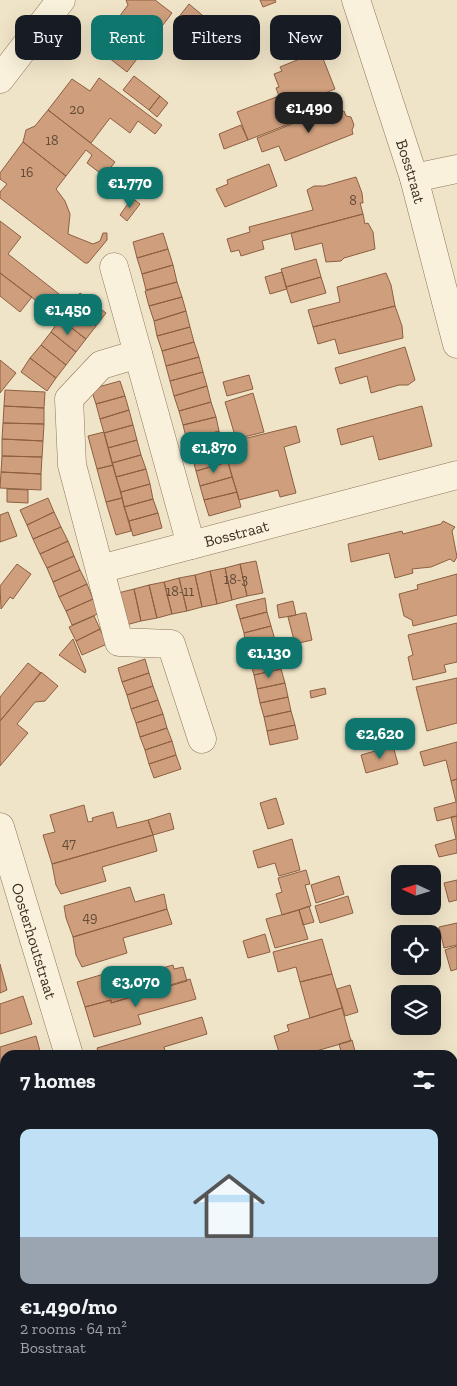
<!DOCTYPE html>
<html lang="en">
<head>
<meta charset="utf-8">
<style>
	:root { --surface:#171b24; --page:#20242c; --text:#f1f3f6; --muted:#9ea1a6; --line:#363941; --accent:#0f766e }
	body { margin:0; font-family:"Zilla Slab",serif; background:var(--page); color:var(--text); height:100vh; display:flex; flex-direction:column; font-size:19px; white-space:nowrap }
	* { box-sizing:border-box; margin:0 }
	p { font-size:16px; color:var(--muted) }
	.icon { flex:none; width:28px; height:28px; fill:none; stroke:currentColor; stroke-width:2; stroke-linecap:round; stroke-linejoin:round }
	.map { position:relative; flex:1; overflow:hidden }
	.drawer { position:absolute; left:0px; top:1050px; width:458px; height:336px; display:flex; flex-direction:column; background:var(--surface); border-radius:15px 15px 0 0; box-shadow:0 5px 20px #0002 }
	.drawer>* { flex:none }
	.guide { position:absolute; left:15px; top:15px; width:428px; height:45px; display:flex; gap:10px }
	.needle { width:32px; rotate:274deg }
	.buttons { position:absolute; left:391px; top:865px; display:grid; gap:10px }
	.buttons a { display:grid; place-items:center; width:50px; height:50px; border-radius:10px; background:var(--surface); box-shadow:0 5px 20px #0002; font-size:25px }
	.price { position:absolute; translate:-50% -42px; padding:0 11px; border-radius:10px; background:var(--accent); color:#fff; font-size:16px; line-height:32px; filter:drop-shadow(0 1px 2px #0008) }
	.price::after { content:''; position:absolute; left:50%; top:30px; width:15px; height:11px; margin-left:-8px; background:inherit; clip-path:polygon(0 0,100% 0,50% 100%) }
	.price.current { background:#222; color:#fff }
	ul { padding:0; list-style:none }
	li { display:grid; align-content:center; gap:10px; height:265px; padding:0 20px }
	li+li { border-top:1px solid var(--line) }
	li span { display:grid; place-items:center; height:155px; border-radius:10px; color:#555 }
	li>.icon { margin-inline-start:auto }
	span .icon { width:90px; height:90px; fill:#fffc; stroke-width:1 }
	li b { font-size:21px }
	h2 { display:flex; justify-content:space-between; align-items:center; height:60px; padding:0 20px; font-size:21px }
	.pill { padding:0 18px; border-radius:10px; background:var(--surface); box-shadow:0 5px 20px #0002; font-size:18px; line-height:45px }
	.pill.current { background:var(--accent); color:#fff }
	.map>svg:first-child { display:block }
	.building { fill:#cf9f7d; stroke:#8d5f41 }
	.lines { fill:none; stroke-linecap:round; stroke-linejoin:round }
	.street-casing { stroke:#8d765c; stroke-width:29 }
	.street { stroke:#faf1dc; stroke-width:28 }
	.labels { text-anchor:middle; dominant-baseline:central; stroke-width:4; stroke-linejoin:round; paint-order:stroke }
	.number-label { font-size:14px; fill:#624a37 }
	.street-label { font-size:16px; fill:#3d2e20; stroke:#f7eed8 }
</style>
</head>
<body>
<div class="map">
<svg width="457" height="1386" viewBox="0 0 457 1386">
	<rect width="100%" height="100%" fill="#f0e4c8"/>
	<path class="building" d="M126,0h29l17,13 -22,29 -31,-25 9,-12z
		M260,0h15l1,2 -13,5z
		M189,4l25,21 -10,14 -26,-21z
		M119,17l31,25 -23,30 -32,-25 11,-13 -3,-4 9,-11 4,2z
		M311,47l5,6 4,-2 15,38 -47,19 6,14 -46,18 -11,-28 42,-16 -3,-8 3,-1 -5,-13 8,-3 -2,-4 22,-9v-8z
		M134,76l26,20 -11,14 -26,-20z
		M99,78l63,47 -7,9 -17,-13 -8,12 -20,-15 -19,25 -43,-33 24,-31 18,12z
		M160,96l8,7 -11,14 -8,-7z
		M337,106l3,7 4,-2 2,5 5,1 3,8 -2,5 1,4 -68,27 -6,-15 -17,6 -5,-14z
		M48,110l67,52 -11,14 -17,-13 5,-8 -6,-5 -20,26 -43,-34 3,-12 9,-4z
		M241,125l7,15 -24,9 -5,-15z
		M23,142l43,34 -10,13 9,12 5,13 -2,20 25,10 7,-3 3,-8h4v7l-19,23h-3l-85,-65v-6l7,-8 -7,-5v-6z
		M269,164l8,22 -52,21 -9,-18 12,-5 -1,-4z
		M356,177l6,16 1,10h-3l3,11 -101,27 2,8 -23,7 -2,-6 -8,2 -4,-13 23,-7 -1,-5 64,-17 -6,-20 7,-4h10z
		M132,198l8,6 -13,17 -7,-6z
		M363,214l2,10 3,-1 5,9 2,17 -31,9 -3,3 -15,1 -4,-19 -27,7 -4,-17z
		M0,221l21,16 -13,17 60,47 -12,15 -56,-43z
		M163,233l5,16 -31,9 -4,-16z
		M168,249l5,16 -31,9 -5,-16z
		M316,259l5,18 -35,10 -5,-18z
		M173,265l4,17 -31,8 -4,-16z
		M282,272l5,17 -17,5 -5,-17z
		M0,273l32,24 -12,15 -20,-16z
		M386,273l5,12 4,21 -82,21 -5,-17 32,-8 -3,-15z
		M321,277l5,16 -35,10 -5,-16z
		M177,282l5,15 -33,9 -4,-15z
		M80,293l26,20 -10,13 -26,-20z
		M182,297l4,14 -32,10 -5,-15z
		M70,306l26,20 -10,13 -26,-20z
		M395,306l7,20 1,12 -64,16 -4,-15 -17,5 -5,-17z
		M186,311l4,16 -33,9 -3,-15z
		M60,319l26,20 -10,13 -25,-20z
		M190,327l4,15 -32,9 -5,-15z
		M51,332l25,20 -10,13 -25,-20z
		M194,342l5,15 -33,9 -4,-15z
		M41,345l25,20 -10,13 -26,-20z
		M405,347l10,33 -7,5h-9l-28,8 -4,-17 -27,8 -5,-16z
		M199,357l4,15 -33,9 -4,-15z
		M30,358l26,20 -9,13 -26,-19z
		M0,360l16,13 -16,20z
		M203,372l4,14 -33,10 -4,-15z
		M249,375l4,14 -26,7 -4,-14z
		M120,381l5,15 -29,8 -5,-15z
		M207,386l4,16 -32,9 -5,-15z
		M5,390l40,2 -1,16 -40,-2z
		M253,393l11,39 -28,7 -11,-37z
		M125,396l4,14 -29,9 -4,-15z
		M211,402l5,15 -33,8 -4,-14z
		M4,406l40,2v16l-41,-1z
		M422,406l10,40 -53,14 -6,-24 -32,9 -4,-16z
		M129,410l4,15 -29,8 -4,-14z
		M216,417l3,14 -32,10 -4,-16z
		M3,423l41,1 -1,17 -41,-2z
		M133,425l4,15 -29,8 -4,-15z
		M296,426l4,16 -16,5 12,46 -16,4 -2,-7 -39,10 -16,-56z
		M219,431l5,16 -32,9 -5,-15z
		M104,432l9,33 -16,4 -9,-33z
		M2,439l41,2 -1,16 -40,-1z
		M137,440l4,15 -29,8 -4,-15z
		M224,447l4,15 -32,9 -4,-15z
		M141,455l5,14 -30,8 -4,-14z
		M2,456l40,1 -1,17 -40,-2z
		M228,462l4,15 -32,9 -4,-15z
		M113,465l9,33 -16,4 -9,-33z
		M146,469l4,15 -29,8 -5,-15z
		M1,472l40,2v16l-41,-2z
		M232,477l5,15 -33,8 -4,-14z
		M150,484l3,15 -29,8 -3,-15z
		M7,489l21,1v13l-21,-1z
		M237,492l4,15 -32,9 -5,-16z
		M48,498l6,14 -27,13 -7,-15z
		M122,498l9,33 -15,4 -10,-33z
		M153,499l5,14 -29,8 -5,-14z
		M8,512l9,24 -17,6v-27z
		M54,512l7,15 -28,12 -6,-14z
		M158,513l4,15 -29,8 -4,-15z
		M443,521l12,6 -3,4 5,26 -3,5 -4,-3 -19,8 -19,2 1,4 -18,5 -6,-25 -38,9 -3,-18 54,-13 1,3 38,-10z
		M61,527l7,14 -28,13 -7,-15z
		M68,541l6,15 -27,12 -7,-14z
		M74,556l6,14 -27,12 -6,-14z
		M256,561l7,32 -16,3 -7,-32z
		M17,564l14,10 -18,25 -3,-2 -9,12 -1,-23z
		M240,564l7,32 -15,4 -7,-32z
		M225,568l7,32 -15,4 -7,-33z
		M80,570l7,14 -28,13 -6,-15z
		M210,571l7,33 -15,3 -7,-32z
		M457,574v41l-44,11 -1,-6 -8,-4 -5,-22 19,-5 -1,-4z
		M195,575l7,32 -15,4 -8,-33z
		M179,578l8,33 -15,3 -8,-32z
		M164,582l8,32 -15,4 -8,-33z
		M87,584l6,15 -27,12 -7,-14z
		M149,585l8,33 -16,3 -7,-32z
		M134,589l7,32 -15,4 -8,-32z
		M265,598l2,14 -27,7 -4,-14z
		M93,599l7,14 -28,12 -6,-14z
		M293,601l3,14 -17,3 -2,-13z
		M267,612l4,14 -27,7 -4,-14z
		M303,613h3l6,27 -17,4 -7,-27z
		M94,616l6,13 -24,12 -7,-14z
		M457,623v39l-13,3 2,7 -33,8 -5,-23 5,-2 -5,-20z
		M271,626l4,14 -29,7 -2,-14z
		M100,629l7,15 -25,11 -6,-14z
		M73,639l13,32 -1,2 -26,-18z
		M275,640l3,15 -28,6 -4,-14z
		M278,655l3,14 -27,6 -4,-14z
		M145,659l4,14 -27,9 -4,-14z
		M28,663l13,10 -41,48v-24z
		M281,669l4,14 -28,6 -3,-14z
		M41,672l17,14 -13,15 -10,1 -18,22 11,9 -28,33v-45z
		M149,673l4,13 -26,9 -5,-13z
		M457,678v45l-30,8 -11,-44z
		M285,683l3,14 -28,6 -3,-14z
		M153,686l5,14 -27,9 -4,-14z
		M325,688l1,6 -15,4 -1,-7z
		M288,697l3,14 -27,6 -4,-14z
		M158,700l5,14 -27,9 -5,-14z
		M291,711l4,14 -28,6 -3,-14z
		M163,714l4,14 -27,9 -4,-14z
		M295,725l3,14 -28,6 -3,-14z
		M167,728l5,13 -27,9 -5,-13z
		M172,741l4,14 -27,9 -4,-14z
		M457,742v37l-6,2 -5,-21 -22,6 -4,-14z
		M393,746l5,18 -32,9 -5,-18z
		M176,755l5,14 -27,9 -5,-14z
		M457,779v37l-20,5 -3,-13 22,-6 -5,-21z
		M276,798l8,26 -16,5 -8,-26z
		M84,805l4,17 5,-1 -1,-3 21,-6 4,16 31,-8 5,15 -101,29 -9,-29 12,-3 -5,-17z
		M170,813l4,16 -21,6 -5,-15z
		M457,816v37l-18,4 -4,-12 21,-6 -5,-22z
		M153,835l4,16 -55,16 4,14 -45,13 -5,-9 -4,-21z
		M292,839l8,31 -21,6 -4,-13 -17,5 -5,-17z
		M306,870l4,14 -5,1 6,21 -29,9 -6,-21 6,-2 -4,-14z
		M339,876l5,18 -28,9 -5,-18z
		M457,880v20l-8,2 -5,-19z
		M130,887l5,15 29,-8 3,15 -94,28 -7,-19 -2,-12z
		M348,896l5,17 -33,10 -5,-17z
		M309,906l5,16 -11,3 -4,-15z
		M167,909l5,15 -49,14 4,15 -45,14 -6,-12 -3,-18z
		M299,910l9,29 -33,9 -9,-29z
		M457,923v22l-13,3 -5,-21z
		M265,934l5,18 -22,6 -5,-17z
		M322,939l10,35 -32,8 -4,-15 -18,5 -5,-20z
		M457,946v23l-6,2 -6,-21z
		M0,964l7,26 -7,3z
		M173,965l1,4 9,-2 4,14 -76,22v-3l-26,7 -8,-25 47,-14 3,10z
		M332,974l10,34 -32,10 -10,-36z
		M190,979l6,20 -58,16 3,9 -47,13 -9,-30 26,-7v3z
		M350,985l8,27 -13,4 -8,-27z
		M23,996l9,28 -32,10v-30z
		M342,1008l9,33 -49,14h-22l-6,-19 15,-5 -2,-6z
		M202,1017l5,17 -43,13 2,8h-67l-2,-7z
		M36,1036l5,19h-36v22l-5,2v-32z
		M352,1040l4,15h-14l-3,-11z
		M5,1094v19l-5,2v-20z
		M5,1137v16l-5,2v-16z
		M5,1165v19l-5,1v-18z
		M5,1184v17h-2l-3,-16z
		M4,1314l1,18 -5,2v-19z
		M452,1336l5,16v34h-10l-2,-5h7z
		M25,1381h52l-16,5h-34z
		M133,1381h4l1,5h-21z
		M202,1381h46l1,5h-53v-3z
		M340,1381h19l2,5h-20z
		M377,1381h38l1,5h-38z"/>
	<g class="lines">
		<g class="street-casing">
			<g id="street">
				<path id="s1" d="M356,0l58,178 43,166"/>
				<path d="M0,79l61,-79"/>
				<path d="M414,178l43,-9"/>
				<path d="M114,267l77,278"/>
				<path d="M138,354l-37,11 -32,34 3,66 47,177 52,2 31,95"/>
				<path id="s2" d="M100,569l357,-94"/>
				<path id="s3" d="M0,827l69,228"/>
				<path d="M165,1381l2,5"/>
			</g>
		</g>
		<use href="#street" class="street"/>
	</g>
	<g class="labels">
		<g class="number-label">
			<text x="77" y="109">20</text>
			<text x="52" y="140">18</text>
			<text x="27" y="172">16</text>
			<text x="353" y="200">8</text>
			<text x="236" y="579">18-3</text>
			<text x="180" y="591">18-11</text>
			<text x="69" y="843">47</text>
			<text x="90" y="917">49</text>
		</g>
		<g class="street-label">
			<text stroke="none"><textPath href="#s1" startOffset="180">Bosstraat</textPath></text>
			<text stroke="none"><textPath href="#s2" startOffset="141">Bosstraat</textPath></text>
			<text stroke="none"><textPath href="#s3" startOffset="119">Oosterhoutstraat</textPath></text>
		</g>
	</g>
</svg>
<div class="buttons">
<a><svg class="needle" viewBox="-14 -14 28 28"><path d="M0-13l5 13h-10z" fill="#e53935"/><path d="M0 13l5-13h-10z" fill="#9ea1a6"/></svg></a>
<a><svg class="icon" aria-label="locate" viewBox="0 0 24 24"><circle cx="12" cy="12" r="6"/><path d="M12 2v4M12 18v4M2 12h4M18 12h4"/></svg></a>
<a><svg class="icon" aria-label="layers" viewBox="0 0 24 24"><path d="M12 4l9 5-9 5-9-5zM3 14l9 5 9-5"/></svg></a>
</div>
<b class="price current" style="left:309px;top:134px">€1,490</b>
<b class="price" style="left:130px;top:209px">€1,770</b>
<b class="price" style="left:68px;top:336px">€1,450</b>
<b class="price" style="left:214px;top:474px">€1,870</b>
<b class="price" style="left:269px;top:679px">€1,130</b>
<b class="price" style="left:380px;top:760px">€2,620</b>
<b class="price" style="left:136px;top:1008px">€3,070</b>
<div class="guide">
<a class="pill">Buy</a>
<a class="pill current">Rent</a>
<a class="pill">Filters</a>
<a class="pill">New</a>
</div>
<section class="drawer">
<h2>7 homes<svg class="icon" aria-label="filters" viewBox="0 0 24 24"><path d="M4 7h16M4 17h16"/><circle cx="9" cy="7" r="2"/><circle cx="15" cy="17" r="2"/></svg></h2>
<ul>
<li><span style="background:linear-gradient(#bfe0f5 70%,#9aa5b1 0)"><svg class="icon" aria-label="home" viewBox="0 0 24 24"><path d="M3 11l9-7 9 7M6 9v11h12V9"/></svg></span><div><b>€1,490/mo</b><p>2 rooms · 64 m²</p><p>Bosstraat</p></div></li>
</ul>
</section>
</div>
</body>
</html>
